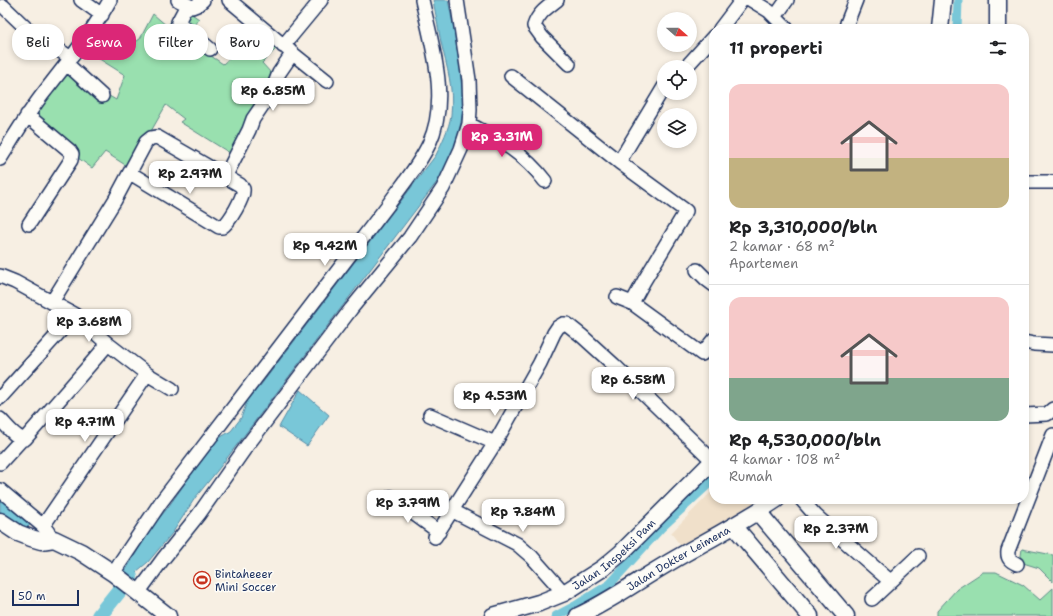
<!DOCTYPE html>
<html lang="id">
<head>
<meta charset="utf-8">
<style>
	:root { --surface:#fff; --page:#f6f6f6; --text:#202124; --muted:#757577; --line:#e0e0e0; --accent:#db2777 }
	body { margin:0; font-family:"Shantell Sans",sans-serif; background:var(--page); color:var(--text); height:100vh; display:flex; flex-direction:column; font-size:15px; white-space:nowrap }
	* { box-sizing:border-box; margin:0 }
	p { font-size:13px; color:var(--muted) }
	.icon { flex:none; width:22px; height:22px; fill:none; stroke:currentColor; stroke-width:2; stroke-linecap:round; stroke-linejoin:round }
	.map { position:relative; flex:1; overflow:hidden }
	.details { position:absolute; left:709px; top:24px; width:320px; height:480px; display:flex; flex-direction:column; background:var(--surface); border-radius:16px; box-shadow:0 2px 6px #0003 }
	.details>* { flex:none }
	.banner { position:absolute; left:12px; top:24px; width:380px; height:36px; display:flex; gap:8px }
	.needle { width:26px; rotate:111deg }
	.buttons { position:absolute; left:657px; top:12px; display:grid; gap:8px }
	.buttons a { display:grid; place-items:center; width:40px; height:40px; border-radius:50%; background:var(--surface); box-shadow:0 2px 6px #0003; font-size:20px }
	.scale { position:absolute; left:12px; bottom:10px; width:67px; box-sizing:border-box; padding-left:4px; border:2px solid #1b2f5e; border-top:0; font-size:11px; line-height:14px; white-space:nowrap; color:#1b2f5e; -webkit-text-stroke:3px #fdfcf7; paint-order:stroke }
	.price { position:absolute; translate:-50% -34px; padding:0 9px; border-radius:8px; background:#fff; color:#222; font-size:13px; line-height:26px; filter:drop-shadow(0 1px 2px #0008) }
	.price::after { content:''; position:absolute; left:50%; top:24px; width:12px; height:9px; margin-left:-6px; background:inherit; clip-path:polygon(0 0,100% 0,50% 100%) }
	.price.active { background:var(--accent); color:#fff }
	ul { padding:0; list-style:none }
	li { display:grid; align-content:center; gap:8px; height:212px; padding:0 20px }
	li+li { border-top:1px solid var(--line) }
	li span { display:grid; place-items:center; height:124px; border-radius:12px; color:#555 }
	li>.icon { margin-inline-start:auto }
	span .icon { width:72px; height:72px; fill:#fffc; stroke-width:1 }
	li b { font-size:17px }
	h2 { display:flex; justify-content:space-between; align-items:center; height:48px; padding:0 20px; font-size:17px }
	.tag { padding:0 14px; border-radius:16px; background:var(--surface); box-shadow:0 2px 6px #0003; font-size:14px; line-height:36px }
	.tag.active { background:var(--accent); color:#fff }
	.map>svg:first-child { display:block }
	.built { fill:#f0e0ca }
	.green { fill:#99e0af; stroke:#5a8886 }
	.water { fill:#79c7d8; stroke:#538aa7 }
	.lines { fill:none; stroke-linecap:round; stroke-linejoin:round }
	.canal { stroke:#79c7d8; stroke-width:9 }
	.river { stroke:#79c7d8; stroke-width:16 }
	.minor-casing { stroke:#1b2f5e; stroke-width:16 }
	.major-casing { stroke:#1b2f5e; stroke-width:19 }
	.minor { stroke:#fdfcf7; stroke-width:13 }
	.major { stroke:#fdfcf7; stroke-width:16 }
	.labels { text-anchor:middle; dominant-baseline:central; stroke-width:3; stroke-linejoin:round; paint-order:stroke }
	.street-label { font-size:11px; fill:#1b2f5e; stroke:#fdfcf7 }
	.poi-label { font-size:11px; fill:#1b2f5e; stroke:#fdfcf7; text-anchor:start }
</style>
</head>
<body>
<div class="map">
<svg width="1053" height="616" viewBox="0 0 1053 616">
	<rect width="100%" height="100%" fill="#f7efe3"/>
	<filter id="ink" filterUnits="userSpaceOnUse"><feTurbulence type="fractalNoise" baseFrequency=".025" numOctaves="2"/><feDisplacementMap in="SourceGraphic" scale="8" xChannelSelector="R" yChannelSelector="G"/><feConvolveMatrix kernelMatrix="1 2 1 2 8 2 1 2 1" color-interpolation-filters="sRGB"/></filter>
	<g filter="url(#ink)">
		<path class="built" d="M714,489v10h48l-78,51 -13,-17z"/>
		<path class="green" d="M183,8l16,11 -14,16 5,7 33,22 35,-31 18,16 -14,14 9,10 -1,14 -37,68 -53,-33 4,-3 -18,-14 -36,63 -25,-16 -13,16 -64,-46 40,-50 48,28 9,-25 -40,-25 15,-22 28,19 12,-8 13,-25 14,12z
			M1022,549l31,6v27l-14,-14 -19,-6z
			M983,572h13l27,13 17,15 13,-12v28h-116v-5l20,-22z"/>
		<path class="water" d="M433,0h15l13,63v18l4,21 -8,39 -14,33 -226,297 -22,27 -22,34 -25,30 -18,15 -6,-4 27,-45 15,-18 50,-70 15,-9 10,-13 10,-27 9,-5 176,-231c6,-13 13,-26 15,-40 3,-27 -4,-47 -10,-73 -3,-14 -5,-28 -8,-42z
			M300,390l29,25 -22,31 -28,-19z
			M0,499l31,24 -5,7 -26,-17z"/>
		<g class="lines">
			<path class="canal" d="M957,29l1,-29
				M556,616l19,-10 35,-22 51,-56 53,-49"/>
			<path class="river" d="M99,616l31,-39"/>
			<g class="minor-casing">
				<path id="minor" d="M81,0l21,15
					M178,0l14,7 5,-2 6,-5
					M557,0c-10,8 -19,13 -23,26l8,11 27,27
					M751,0l18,11 18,18
					M187,5l-9,17 32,27
					M3,6l25,24 43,28
					M775,17l12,-17
					M847,23l9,-23
					M720,29l22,-29
					M283,46l38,-46
					M292,53l35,28
					M67,64l35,32
					M686,67l28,-31
					M511,76l108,86 67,49 -42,70 -12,22
					M27,115l43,36 2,3 -1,6 -42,64
					M469,124c30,16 55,29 76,57
					M0,159c15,-24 29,-48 46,-69 23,-30 46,-57 64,-90
					M619,162l45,-75
					M225,177l24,-47 4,-11 19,-28 7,-18 13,-19 -2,-3 -61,-51
					M1024,182h29
					M697,270l9,9 8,6
					M0,276l15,6 60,33 33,29 39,30 25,15
					M617,297l15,6 70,51 12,-15
					M52,302l63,-102 31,-58 5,-4 6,-1 83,48 3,4c2,7 -14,34 -21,38h-3l-89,-54
					M1024,342l10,2 19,1
					M0,398l75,-83
					M430,415l65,28
					M1024,415l23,-1 6,-5
					M0,419c7,7 16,20 25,20l83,-95
					M0,463l22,-24
					M0,490l43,36 5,6
					M391,497l48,35
					M801,499l15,17 74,65
					M453,511l64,33 15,13 32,36
					M43,526l104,-152
					M435,537l60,-94 45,-80 14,-30 4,-6 5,-3h4l15,12 32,29 99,96
					M1017,564c-6,-3 -10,-5 -9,-13l45,-116
					M113,573l48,-71 227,-297c14,-20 30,-38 41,-61 21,-45 3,-98 -7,-144
					M138,593l25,-34 36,-45 47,-67 105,-138 59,-72 33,-49 18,-39 8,-25 1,-14 -1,-30 -12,-80
					M872,599l46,-43"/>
			</g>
			<g class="major-casing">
				<g id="major">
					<path d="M940,29l3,-29"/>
					<path d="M998,29v-29"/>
					<path d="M758,512l88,104"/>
					<path d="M0,521l18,12 13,5 10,3 13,-2 27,13 32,21 55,43"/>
					<path d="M734,526l76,90"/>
					<path id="s1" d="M493,616l46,-13 25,-10 39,-25 18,-15 93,-93"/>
					<path id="s2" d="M578,616c32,-15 61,-36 92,-54 36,-21 73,-40 107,-63"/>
				</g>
			</g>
			<use href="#minor" class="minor"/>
			<use href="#major" class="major"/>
		</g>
	</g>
	<defs>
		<g id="stadium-ring" transform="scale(0.9)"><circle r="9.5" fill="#fdfcf7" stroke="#c8321e" stroke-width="1.5"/><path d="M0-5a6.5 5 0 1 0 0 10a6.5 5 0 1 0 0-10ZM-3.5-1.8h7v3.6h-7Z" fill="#c8321e"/></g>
	</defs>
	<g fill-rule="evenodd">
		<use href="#stadium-ring" x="202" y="580"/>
	</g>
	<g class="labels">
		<g class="street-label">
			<text stroke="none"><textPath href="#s1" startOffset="138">Jalan Inspeksi Pam</textPath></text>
			<text stroke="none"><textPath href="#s2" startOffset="116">Jalan Dokter Leimena</textPath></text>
		</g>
		<g class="poi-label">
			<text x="215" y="574">Bintaheeer<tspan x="215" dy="13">Mini Soccer</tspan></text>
		</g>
	</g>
</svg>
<div class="buttons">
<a><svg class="needle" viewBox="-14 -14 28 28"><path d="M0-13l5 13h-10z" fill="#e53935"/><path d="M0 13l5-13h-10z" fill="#757577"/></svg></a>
<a><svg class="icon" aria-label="locate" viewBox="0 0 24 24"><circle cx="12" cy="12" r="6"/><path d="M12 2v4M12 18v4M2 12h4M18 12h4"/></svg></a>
<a><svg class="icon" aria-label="layers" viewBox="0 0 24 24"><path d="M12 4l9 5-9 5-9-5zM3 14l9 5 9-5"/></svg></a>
</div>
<div class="scale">50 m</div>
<b class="price" style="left:273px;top:112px">Rp 6.85M</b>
<b class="price active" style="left:502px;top:158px">Rp 3.31M</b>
<b class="price" style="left:190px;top:195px">Rp 2.97M</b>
<b class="price" style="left:325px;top:267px">Rp 9.42M</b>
<b class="price" style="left:89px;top:343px">Rp 3.68M</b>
<b class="price" style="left:633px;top:401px">Rp 6.58M</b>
<b class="price" style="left:495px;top:417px">Rp 4.53M</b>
<b class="price" style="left:85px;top:443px">Rp 4.71M</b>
<b class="price" style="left:408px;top:524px">Rp 3.79M</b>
<b class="price" style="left:523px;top:533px">Rp 7.84M</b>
<b class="price" style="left:836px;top:550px">Rp 2.37M</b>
<div class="banner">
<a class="tag">Beli</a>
<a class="tag active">Sewa</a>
<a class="tag">Filter</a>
<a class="tag">Baru</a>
</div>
<section class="details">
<h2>11 properti<svg class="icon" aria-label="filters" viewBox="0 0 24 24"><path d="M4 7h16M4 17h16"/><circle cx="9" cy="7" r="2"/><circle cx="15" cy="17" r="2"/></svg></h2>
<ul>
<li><span style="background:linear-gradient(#f6c9c9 60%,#c2b280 0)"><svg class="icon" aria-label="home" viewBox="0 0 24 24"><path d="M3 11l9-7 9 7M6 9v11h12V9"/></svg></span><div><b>Rp 3,310,000/bln</b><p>2 kamar · 68 m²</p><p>Apartemen</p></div></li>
<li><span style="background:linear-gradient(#f6c9c9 65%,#7fa58c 0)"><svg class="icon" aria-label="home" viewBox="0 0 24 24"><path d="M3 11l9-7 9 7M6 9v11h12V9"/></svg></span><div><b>Rp 4,530,000/bln</b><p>4 kamar · 108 m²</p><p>Rumah</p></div></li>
</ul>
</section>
</div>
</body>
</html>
